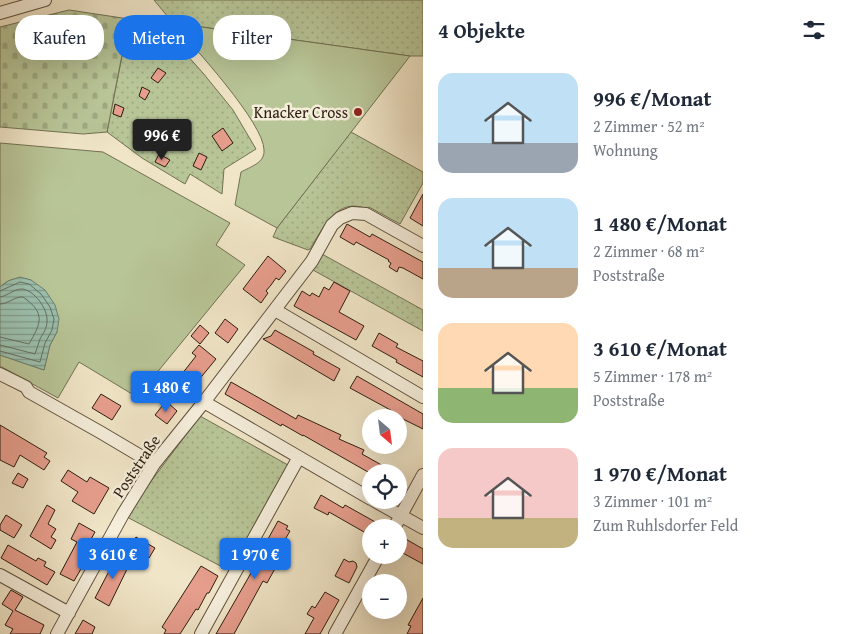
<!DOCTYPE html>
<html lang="de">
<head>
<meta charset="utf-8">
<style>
	:root { --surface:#fff; --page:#f6f6f7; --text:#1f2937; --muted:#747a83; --accent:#1a73e8 }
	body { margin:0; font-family:"Gentium Book Plus",serif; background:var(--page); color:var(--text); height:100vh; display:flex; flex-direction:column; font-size:19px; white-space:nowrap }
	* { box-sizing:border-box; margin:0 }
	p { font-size:16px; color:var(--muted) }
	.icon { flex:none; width:28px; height:28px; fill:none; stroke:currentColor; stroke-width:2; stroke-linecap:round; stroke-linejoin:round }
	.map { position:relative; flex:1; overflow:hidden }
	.drawer { display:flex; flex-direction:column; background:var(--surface); width:420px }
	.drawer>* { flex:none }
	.banner { position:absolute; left:15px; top:15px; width:332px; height:45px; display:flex; gap:10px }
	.needle { width:32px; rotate:152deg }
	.controls { position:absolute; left:362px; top:409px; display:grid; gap:10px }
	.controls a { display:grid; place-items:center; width:45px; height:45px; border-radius:50%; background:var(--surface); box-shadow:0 5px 20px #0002; font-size:25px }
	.price { position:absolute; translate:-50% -42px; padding:0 11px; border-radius:5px; background:var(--accent); color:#fff; font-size:16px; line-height:32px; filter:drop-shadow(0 1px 2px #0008) }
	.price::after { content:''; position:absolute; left:50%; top:30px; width:15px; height:11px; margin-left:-8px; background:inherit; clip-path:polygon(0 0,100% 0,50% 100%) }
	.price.selected { background:#222; color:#fff }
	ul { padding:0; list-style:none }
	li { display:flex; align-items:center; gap:15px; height:125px; padding:0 15px }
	li span { display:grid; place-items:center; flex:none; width:140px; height:100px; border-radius:15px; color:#555 }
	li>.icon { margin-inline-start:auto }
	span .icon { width:60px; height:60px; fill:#fffc; stroke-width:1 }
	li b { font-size:21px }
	h2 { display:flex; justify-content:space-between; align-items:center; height:60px; padding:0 15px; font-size:21px }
	.pill { padding:0 18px; border-radius:20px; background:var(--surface); box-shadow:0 5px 20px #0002; font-size:18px; line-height:45px }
	.pill.selected { background:var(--accent); color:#fff }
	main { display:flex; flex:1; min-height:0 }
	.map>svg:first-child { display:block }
	.grass { fill:url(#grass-dots); stroke:#727153 }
	.cemetery { fill:url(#cemetery-stones); stroke:#727153 }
	.park { fill:#b8c597; stroke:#727153 }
	.water { fill:url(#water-rules); stroke:#6f7f6e }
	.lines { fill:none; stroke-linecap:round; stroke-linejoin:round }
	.shore { stroke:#646e5e; stroke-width:1 }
	.building { fill:#e79e8d; stroke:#2d1d0f }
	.street-casing { stroke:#5e4f3d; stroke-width:14 }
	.street { stroke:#f5eedb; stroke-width:12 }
	.poi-dot { fill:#8f2418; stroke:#f5eedb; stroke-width:2 }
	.labels { text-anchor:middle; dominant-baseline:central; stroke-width:5; stroke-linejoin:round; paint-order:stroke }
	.poi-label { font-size:16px; fill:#2d1d0f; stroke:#f5eedb; text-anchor:end }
	.street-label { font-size:16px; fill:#2d1d0f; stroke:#f5eedb }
</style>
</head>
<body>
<main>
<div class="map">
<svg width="423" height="634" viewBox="0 0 423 634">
	<defs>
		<pattern id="grass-dots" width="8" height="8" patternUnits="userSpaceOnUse" patternTransform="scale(1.25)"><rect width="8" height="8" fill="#b8c597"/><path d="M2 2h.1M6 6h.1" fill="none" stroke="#9ea981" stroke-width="1.8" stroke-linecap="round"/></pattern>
		<pattern id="cemetery-stones" width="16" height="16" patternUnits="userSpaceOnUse" patternTransform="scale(1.25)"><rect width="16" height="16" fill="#b8c597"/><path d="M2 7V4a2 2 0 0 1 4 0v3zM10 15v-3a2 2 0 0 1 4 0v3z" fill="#9ea981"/></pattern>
		<pattern id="water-rules" width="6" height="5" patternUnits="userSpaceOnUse" patternTransform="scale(1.25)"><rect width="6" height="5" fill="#9bc0ae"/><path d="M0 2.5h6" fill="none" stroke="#7f9b8c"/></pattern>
	</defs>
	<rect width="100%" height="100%" fill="#f0e5c7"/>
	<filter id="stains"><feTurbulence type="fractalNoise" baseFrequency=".004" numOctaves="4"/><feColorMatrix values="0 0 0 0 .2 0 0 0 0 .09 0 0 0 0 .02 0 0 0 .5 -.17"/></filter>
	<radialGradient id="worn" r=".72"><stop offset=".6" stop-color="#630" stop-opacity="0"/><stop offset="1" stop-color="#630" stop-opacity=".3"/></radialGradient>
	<path class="grass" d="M154,0h269v56h-13l-237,-33z
		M158,23l45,50 30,37 23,39 -32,20 -2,25 -32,-20 -5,10 -43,-26 -35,-26 21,-106z
		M351,132l72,40v11l-23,41 -31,-17 -2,2c-30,-13 -44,19 -57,40l-2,1 -35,-13 4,-9z
		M322,254l101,56v21l-110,-61z
		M200,416l88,49 -58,106 -105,-55z"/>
	<path class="cemetery" d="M69,10l60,9 -22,113 -24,2 -83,-7v-100z"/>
	<path class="park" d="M173,23l237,33 -133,172 -42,-23 6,-33c9,-5 24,-9 23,-22 0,-27 -71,-104 -91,-127z
		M0,143l103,9 127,71 -14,22 29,20 -108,132 -58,-35 -21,36 -58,-32v-11l44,15 6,-25 7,-13 -26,-52c-13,-3 -21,-2 -31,7z"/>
	<path class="water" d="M20,277l11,3 14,10 10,15 4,14 -2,13 -7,13 -6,25 -44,-15v-68l8,-6z"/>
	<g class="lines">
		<path class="shore" d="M0,291l20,-9 9,2 12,10 9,13 4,12 -2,11 -7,13 -5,19 -40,-11
			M0,297c8,-1 13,-8 22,-8 12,1 26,20 25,32 0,8 -4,12 -7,18 -2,5 -3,10 -5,15l-35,-9
			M0,304c9,0 15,-8 23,-7 23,16 18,26 6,47l-29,-7"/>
	</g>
	<path class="building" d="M152,25l2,11 6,-4 7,11 -11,7 -11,-16 -6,1 -1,-8z
		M158,68l8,5 -8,10 -7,-5z
		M142,87l8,4 -5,9 -6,-4z
		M115,104l9,4 -3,9 -8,-3z
		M223,128l10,15 -11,8 -10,-15z
		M199,153l8,4 -6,13 -8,-4z
		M159,154l11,6 -5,7 -10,-5z
		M423,194v32l-13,-8z
		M347,224l23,13 2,-3 51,28v17l-20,-11 -4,-1 -2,5 -8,-5 2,-4 -3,-2 1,-1 -33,-18 -2,3 -14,-8z
		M268,256l18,15 -7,9 -3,-2 -5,7 -5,6 2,2 -7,10 -18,-14z
		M334,282l16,9 -11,21 25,14 -8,14 -62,-34 8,-15 8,5 2,-3 7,4 5,-10 5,3z
		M225,319l13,10 -10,14 -13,-10z
		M200,325l9,8 -9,11 -9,-8z
		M275,330l39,22 -1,2 27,15 -6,12 -71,-42 8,-3z
		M379,333l19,11 -2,3 27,14v16l-27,-15 1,-2 -25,-14z
		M199,345l17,14 -28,34 -4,-3 -9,12 -12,-9 6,-7 2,2 25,-32 -4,-3z
		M357,376l66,38v15l-28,-14 1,-2 -46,-25z
		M231,382l65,37 2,-4 43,20 -2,4 25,11 -2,4 32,18h-26l-65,-37v1l-21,-12 -1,2 -56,-32z
		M101,394l20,12 -9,14 -20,-12z
		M166,401l11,10 -10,13 -12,-9z
		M0,425l47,28 -3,4 6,4 -6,9 -24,-15 -6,12 -14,-7z
		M68,470l19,12 3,-5 19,11 -15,26 -22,-13 6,-9 -17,-11z
		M18,473l10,6 -5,9 -11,-5z
		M321,495l22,13 2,-3 41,23h-15v8l-42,-24 -1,3 -14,-7z
		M47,505l8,5 -7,14 8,5 -5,8 5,3 -5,9 -21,-13z
		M6,515l16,10 -8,13 -14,-8v-5z
		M278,521l10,5 -2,3 4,2 -18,31 5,3 -10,18 -4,-2 -29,53h-18l54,-94 -2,-1z
		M79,523l16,9 -15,27 5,3 -11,19 -14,-7 17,-32 -6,-3z
		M136,537l19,11 -6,10 -19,-10z
		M404,538l19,11v15l-24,-13z
		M8,545l28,16 2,-3 8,4 -2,4 11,6 -8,13 -46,-27z
		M118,554l13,7 -22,45 -14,-8z
		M344,559l5,3 4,-1 3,2 1,4 -8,16 -14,-7z
		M201,566l17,10 -9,17h-2l-9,17 -2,-1 -16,25h-16l2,-4 -4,-3z
		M11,590l12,7 -8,13 29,15 -4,9h-30l3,-5 -8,-4 8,-14 -11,-7z
		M325,592l14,8 -19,34h-15l9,-16 -7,-4 5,-8 3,2z
		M423,598v36h-16l4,-8 -3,-1z
		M83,620l12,7 -3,7h-17z"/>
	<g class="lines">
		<g class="street-casing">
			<path id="street" d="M0,13l45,-13
				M275,310l148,87
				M0,374l26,13 3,5 71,40 54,32
				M204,402l167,97
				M373,500l50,28
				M394,528l29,-53
				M0,575l69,38
				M57,634l66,-120 31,-50 50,-62 108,-141 20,-36 8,-7 12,-5 14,1 57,32
				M201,634l98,-177
				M335,634l44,-79"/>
		</g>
		<use href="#street" class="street"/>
	</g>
	<circle class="poi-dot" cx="358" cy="112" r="5"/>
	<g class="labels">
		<g class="poi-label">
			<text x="348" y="112">Knacker Cross</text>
		</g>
		<g class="street-label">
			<text transform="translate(136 466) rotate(-56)">Poststraße</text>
		</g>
	</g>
	<rect width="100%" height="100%" filter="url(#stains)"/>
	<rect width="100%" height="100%" fill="url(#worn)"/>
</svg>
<div class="controls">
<a><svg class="needle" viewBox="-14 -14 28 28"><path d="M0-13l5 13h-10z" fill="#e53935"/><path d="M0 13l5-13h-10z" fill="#747a83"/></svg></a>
<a><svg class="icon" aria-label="locate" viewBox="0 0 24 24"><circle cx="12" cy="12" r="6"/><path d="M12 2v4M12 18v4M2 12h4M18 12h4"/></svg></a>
<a>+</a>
<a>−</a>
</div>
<b class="price selected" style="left:162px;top:161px">996 €</b>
<b class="price" style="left:166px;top:413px">1 480 €</b>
<b class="price" style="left:113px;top:580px">3 610 €</b>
<b class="price" style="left:255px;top:580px">1 970 €</b>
<div class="banner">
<a class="pill">Kaufen</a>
<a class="pill selected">Mieten</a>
<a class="pill">Filter</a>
</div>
</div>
<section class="drawer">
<h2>4 Objekte<svg class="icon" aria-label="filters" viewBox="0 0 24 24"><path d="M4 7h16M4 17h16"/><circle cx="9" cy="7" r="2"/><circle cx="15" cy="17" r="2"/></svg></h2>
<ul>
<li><span style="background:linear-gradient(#bfe0f5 70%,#9aa5b1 0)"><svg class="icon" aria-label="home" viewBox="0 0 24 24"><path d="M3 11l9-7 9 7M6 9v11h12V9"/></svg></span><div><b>996 €/Monat</b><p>2 Zimmer · 52 m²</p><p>Wohnung</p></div></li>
<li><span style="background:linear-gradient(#bfe0f5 70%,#b9a48a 0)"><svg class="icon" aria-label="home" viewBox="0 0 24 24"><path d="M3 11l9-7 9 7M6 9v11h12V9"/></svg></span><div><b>1 480 €/Monat</b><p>2 Zimmer · 68 m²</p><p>Poststraße</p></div></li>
<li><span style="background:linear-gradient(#ffd9b3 65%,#8fb573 0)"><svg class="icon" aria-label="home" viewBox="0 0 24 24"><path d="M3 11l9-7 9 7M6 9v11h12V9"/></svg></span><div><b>3 610 €/Monat</b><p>5 Zimmer · 178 m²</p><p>Poststraße</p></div></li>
<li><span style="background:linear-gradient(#f6c9c9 70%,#c2b280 0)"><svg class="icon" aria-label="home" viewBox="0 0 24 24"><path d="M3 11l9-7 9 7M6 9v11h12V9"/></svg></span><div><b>1 970 €/Monat</b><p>3 Zimmer · 101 m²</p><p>Zum Ruhlsdorfer Feld</p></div></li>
</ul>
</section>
</main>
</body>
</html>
